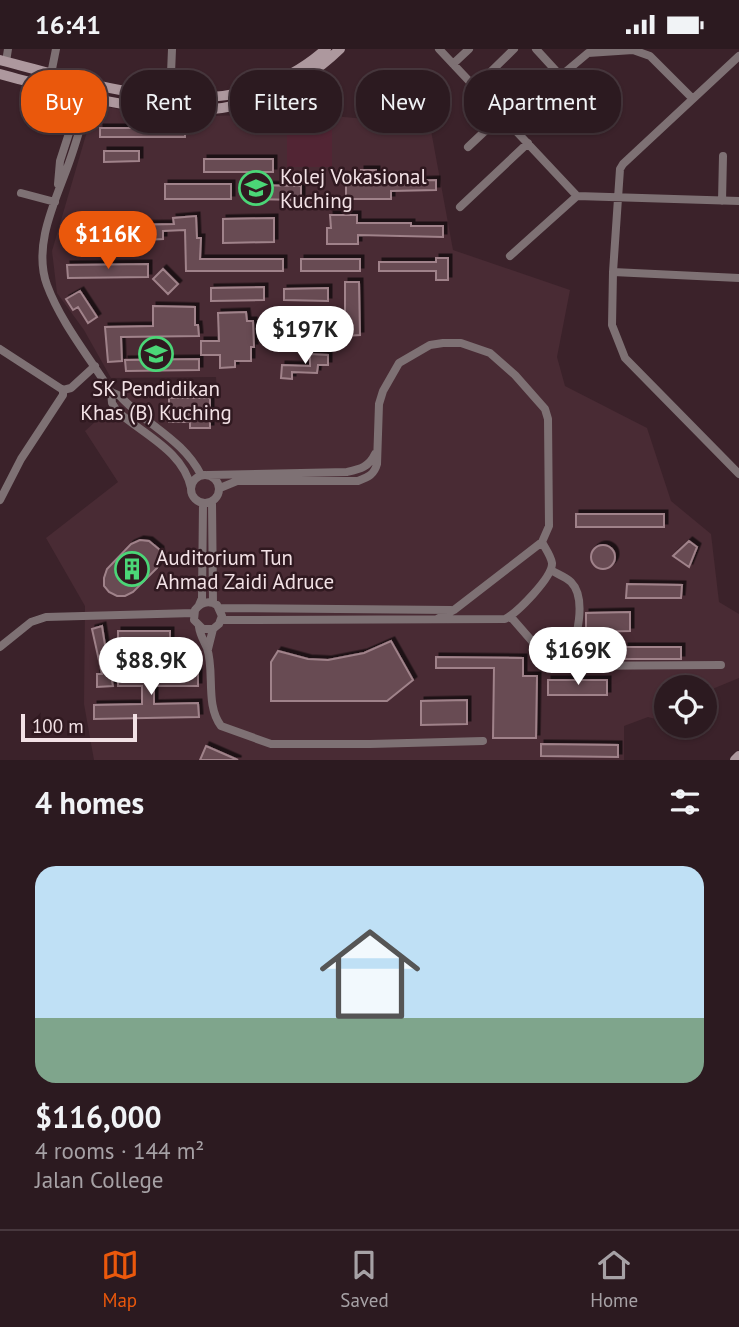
<!DOCTYPE html>
<html lang="en">
<head>
<meta charset="utf-8">
<style>
	:root { --surface:#2c1a20; --page:#342329; --text:#f1f3f6; --muted:#a6a1a5; --line:#48383e; --accent:#ea580c }
	body { margin:0; font-family:"PT Sans",sans-serif; background:var(--page); color:var(--text); height:100vh; display:flex; flex-direction:column; font-size:26px; white-space:nowrap }
	* { box-sizing:border-box; margin:0 }
	p { font-size:23px; color:var(--muted) }
	.icon { flex:none; width:38px; height:38px; fill:none; stroke:currentColor; stroke-width:2; stroke-linecap:round; stroke-linejoin:round }
	.map { position:relative; height:711px; overflow:hidden }
	.details { display:flex; flex-direction:column; background:var(--surface); flex:1 }
	.details>* { flex:none }
	.top-card { position:absolute; left:21px; top:21px; width:698px; height:63px; display:flex; gap:14px }
	.controls { position:absolute; left:654px; top:626px; display:grid; gap:14px }
	.controls a { display:grid; place-items:center; width:63px; height:63px; border-radius:50%; background:var(--surface); box-shadow:0 2px 5px #0004,0 0 0 2px var(--line); font-size:35px }
	.scale { position:absolute; left:21px; bottom:18px; width:116px; box-sizing:border-box; padding-left:7px; border:4px solid #f2e1e5; border-top:0; font-size:19px; line-height:24px; white-space:nowrap; color:#f2e1e5; -webkit-text-stroke:5px #301920; paint-order:stroke }
	.price { position:absolute; translate:-50% -60px; padding:0 16px; border-radius:24px; background:#fff; color:#222; font-size:23px; line-height:46px; filter:drop-shadow(0 2px 4px #0008) }
	.price::after { content:''; position:absolute; left:50%; top:42px; width:21px; height:16px; margin-left:-10px; background:inherit; clip-path:polygon(0 0,100% 0,50% 100%) }
	.price.active { background:var(--accent); color:#fff }
	ul { padding:0; list-style:none }
	li { display:grid; align-content:center; gap:14px; height:371px; padding:0 35px }
	li span { display:grid; place-items:center; height:217px; border-radius:21px; color:#555 }
	li>.icon { margin-inline-start:auto }
	span .icon { width:126px; height:126px; fill:#fffc; stroke-width:1 }
	li b { font-size:30px }
	h2 { display:flex; justify-content:space-between; align-items:center; height:84px; padding:0 35px; font-size:30px }
	.chip { padding:0 24px; border-radius:28px; background:var(--surface); box-shadow:0 2px 5px #0004,0 0 0 2px var(--line); font-size:24px; line-height:63px }
	.chip.active { background:var(--accent); color:#fff }
	.status { display:flex; justify-content:space-between; align-items:center; height:49px; padding:0 35px; background:var(--surface); direction:ltr }
	.status svg { height:19px; fill:currentColor }
	.menu { display:flex; justify-content:space-around; align-items:center; height:98px; border-top:2px solid var(--line); background:var(--surface); font-size:19px; color:var(--muted) }
	.menu a { display:grid; justify-items:center; gap:4px }
	.menu .active { color:var(--accent) }
	.map>svg:first-child { display:block }
	.built { fill:#492b34 }
	.green { fill:#522534 }
	.building { fill:#674c53; stroke:#a0828a; stroke-width:2; filter:url(#shadow) }
	.lines { fill:none; stroke-linecap:round; stroke-linejoin:round }
	.street { stroke:#7e7174; stroke-width:8 }
	.secondary { stroke:#ad989e; stroke-width:10 }
	.labels { text-anchor:middle; dominant-baseline:central; stroke-width:5; stroke-linejoin:round; paint-order:stroke }
	.poi-label { font-size:21px; fill:#f2e1e5; stroke:#301920; text-anchor:start }
</style>
</head>
<body>
<div class="status"><b>16:41</b><svg viewBox="0 0 49 12"><path d="M0 12V9h3v3zM5 12V6h3v6zM10 12V3h3v9zM15 12V0h3v12zM26 1h20v11H26zM47 4h2v5h-2z"/></svg></div>
<div class="map">
<svg width="739" height="711" viewBox="0 0 739 711">
	<defs>
		<filter id="shadow"><feDropShadow dx="3.5" dy="-3.5" stdDeviation="0" flood-color="#0009"/></filter>
	</defs>
	<rect width="100%" height="100%" fill="#3b222a"/>
	<path class="built" d="M95,55l61,14 145,-5 129,12 23,125 117,40 -13,67 8,29 82,42 24,73 40,33 8,68 20,12v64l-34,14v-4h-38v34l-19,-5 -24,9v34h-530l-10,-56 1,-98 -39,-68 72,-56 -33,-51 43,-39 89,2 -1,-17 -105,1 -27,-48 -27,-37 -5,-42z"/>
	<path class="green" d="M287,79h45v39h-45z"/>
	<path class="building" d="M100,79h85v9h-85z
		M104,102h35v10l-35,1z
		M204,110h69v13h-69z
		M361,121h15v12l60,-2v10l-45,1v8h-45v-21h15z
		M165,135h66v15h-66z
		M250,136l51,1v14l-51,-1z
		M330,166h27v8h54v3h32v11l-85,-2v9h-31v-16h4z
		M196,167l1,22h4l-1,21h83v12h-97l-1,-41 -22,1v8l-38,2h-11v-8l-37,1v-15l48,-1v7l49,-1 -1,-6z
		M274,169v24l-51,1v-24z
		M436,209h12v22h-12v-9h-57v-9h57z
		M301,210h59v12h-59z
		M148,215v13l-80,1 -1,-13z
		M163,220l15,15 -10,10 -15,-15z
		M345,233h14l1,53 -63,4v-15l48,-1z
		M264,238v13l-53,1v-13z
		M328,239v13l-44,-1v-11z
		M80,242l17,26 -9,6 -10,-16 -5,3 -7,-11z
		M153,257l42,1v18h3l1,11 -78,1 1,24 -14,1 -3,-35 48,-1z
		M246,263l1,9h6l1,26h-3v14h-16v6l-15,1v-13h-19v-14h18l-1,-28z
		M310,305l18,1v10h-10l-1,8 -25,-1v7l-11,-1 1,-13 28,1z
		M199,310v11l-73,1 -1,-11z
		M169,349h41v30h-20v-6h-21z
		M576,465h88v13h-88z
		M140,491l9,1 11,9 1,9 -4,9 -24,24 -8,4h-8l-8,-4 -5,-6v-8l3,-9 24,-25z
		M689,492l8,6 -8,20 -16,-11z
		M591 508a12 12 0 1 1 24 0a12 12 0 1 1-24 0Z
		M627,535l55,1 -1,13h-55z
		M630,563v19l-44,1v-19z
		M102,577l3,19 8,41 -16,1v-13h5l-10,-45z
		M118,582h52v18h-52z
		M391,592l22,39 -26,21h-116v-39l7,-11 30,8 20,1 36,-7z
		M625,598h56v12h-56z
		M436,608l87,1v18h14l-1,62h-43l1,-70h-58z
		M198,623v14h-44v18l44,-1 1,14 -105,2v-14l48,-1v-18h-24v-13z
		M548,631h59v15h-59z
		M467,651v24l-46,1v-24z
		M541,695l77,1v12l-77,-1z
		M206,697l32,14h-38z"/>
	<g class="lines">
		<path class="street" d="M439,0l138,147 162,5
			M536,0l22,24 5,1 25,-21 45,-3 17,6 43,43
			M739,7l-116,108 -3,5 -7,103 126,6
			M6,13l2,-13
			M453,15l16,-15
			M51,25l5,-25
			M475,38l39,-38
			M89,49c-6,21 -12,42 -19,62 -13,38 -38,84 -23,125 14,38 43,73 64,107
			M170,49l2,-49
			M468,98l33,-31
			M58,135l2,-23 21,-65
			M21,144l34,9
			M722,152l1,-45
			M460,158l68,-64
			M510,207l67,-60
			M613,223l-1,53 13,33 114,116
			M0,300l63,41
			M63,341l8,-2 24,-22
			M111,343l1,11 5,8c27,24 66,40 74,77
			M111,343l9,4c26,29 63,43 81,79
			M191 440a14 14 0 1 1 28 0a14 14 0 1 1-28 0Z
			M208,426l139,-3c13,-3 22,-5 28,-18
			M220,439l17,-7h121c10,-4 16,-6 19,-17l2,-60 4,-13 16,-28 31,-18 13,-2h18l29,10 25,22 30,34 3,10 1,107 -7,16 -88,68 -17,9
			M0,451l21,-41 42,-64v-5
			M212,453l1,101
			M551,521c6,4 15,7 20,12 18,18 3,63 -3,84
			M199,556l3,-7 1,-95
			M219,559l232,2
			M510,567l41,47 6,3 164,-1
			M221,571l284,-1c12,-6 48,-42 47,-56 -1,-7 -7,-15 -10,-21
			M199,578c1,8 5,14 8,21 8,24 -2,57 14,78l50,18h99l113,-3
			M0,598l31,-25 15,-5 148,-4
			M208,600l5,-20 6,-5 3,-8 -5,-11c-8,-5 -16,-3 -22,5l-1,10 9,9h10"/>
		<path class="secondary" d="M0,11c108,28 231,74 326,-11
			M0,25c121,32 238,73 340,-25
			M59,41l13,14 2,13
			M735,711l4,-4"/>
	</g>
	<defs>
		<g id="school-ring" transform="scale(1.75)"><circle r="9.5" fill="#301920" stroke="#4bd677" stroke-width="1.5"/><path d="M0-5L7-2L0 1L-7-2ZM-4 1L0 2.5L4 1V4Q0 6-4 4Z" fill="#4bd677"/></g>
		<g id="building-ring" transform="scale(1.75)"><circle r="9.5" fill="#301920" stroke="#4bd677" stroke-width="1.5"/><path d="M-4-6H4V6H1V3H-1V6H-4ZM-2.5-4.3h1.7v1.8h-1.7ZM.8-4.3h1.7v1.8H.8ZM-2.5-1h1.7V.8h-1.7ZM.8-1h1.7V.8H.8Z" fill="#4bd677"/></g>
	</defs>
	<g fill-rule="evenodd">
		<use href="#school-ring" x="256" y="139"/>
		<use href="#school-ring" x="156" y="305"/>
		<use href="#building-ring" x="132" y="520"/>
	</g>
	<g class="labels">
		<g class="poi-label">
			<text x="280" y="127">Kolej Vokasional<tspan x="280" dy="24">Kuching</tspan></text>
			<text x="156" y="339" text-anchor="middle">SK Pendidikan<tspan x="156" dy="24">Khas (B) Kuching</tspan></text>
			<text x="156" y="508">Auditorium Tun<tspan x="156" dy="24">Ahmad Zaidi Adruce</tspan></text>
		</g>
	</g>
</svg>
<div class="controls">
<a><svg class="icon" aria-label="locate" viewBox="0 0 24 24"><circle cx="12" cy="12" r="6"/><path d="M12 2v4M12 18v4M2 12h4M18 12h4"/></svg></a>
</div>
<div class="scale">100 m</div>
<b class="price active" style="left:108px;top:222px">$116K</b>
<b class="price" style="left:305px;top:317px">$197K</b>
<b class="price" style="left:578px;top:638px">$169K</b>
<b class="price" style="left:151px;top:648px">$88.9K</b>
<div class="top-card">
<a class="chip active">Buy</a>
<a class="chip">Rent</a>
<a class="chip">Filters</a>
<a class="chip">New</a>
<a class="chip">Apartment</a>
</div>
</div>
<section class="details">
<h2>4 homes<svg class="icon" aria-label="filters" viewBox="0 0 24 24"><path d="M4 7h16M4 17h16"/><circle cx="9" cy="7" r="2"/><circle cx="15" cy="17" r="2"/></svg></h2>
<ul>
<li><span style="background:linear-gradient(#bfe0f5 70%,#7fa58c 0)"><svg class="icon" aria-label="home" viewBox="0 0 24 24"><path d="M3 11l9-7 9 7M6 9v11h12V9"/></svg></span><div><b>$116,000</b><p>4 rooms · 144 m²</p><p>Jalan College</p></div></li>
</ul>
</section>
<nav class="menu">
<a class="active"><svg class="icon" aria-label="map" viewBox="0 0 24 24"><path d="M3 6l6-2 6 2 6-2v14l-6 2-6-2-6 2zM9 4v14M15 6v14"/></svg>Map</a>
<a><svg class="icon" aria-label="saved" viewBox="0 0 24 24"><path d="M7 4h10v16l-5-4-5 4z"/></svg>Saved</a>
<a><svg class="icon" aria-label="home" viewBox="0 0 24 24"><path d="M3 11l9-7 9 7M6 9v11h12V9"/></svg>Home</a>
</nav>
</body>
</html>
